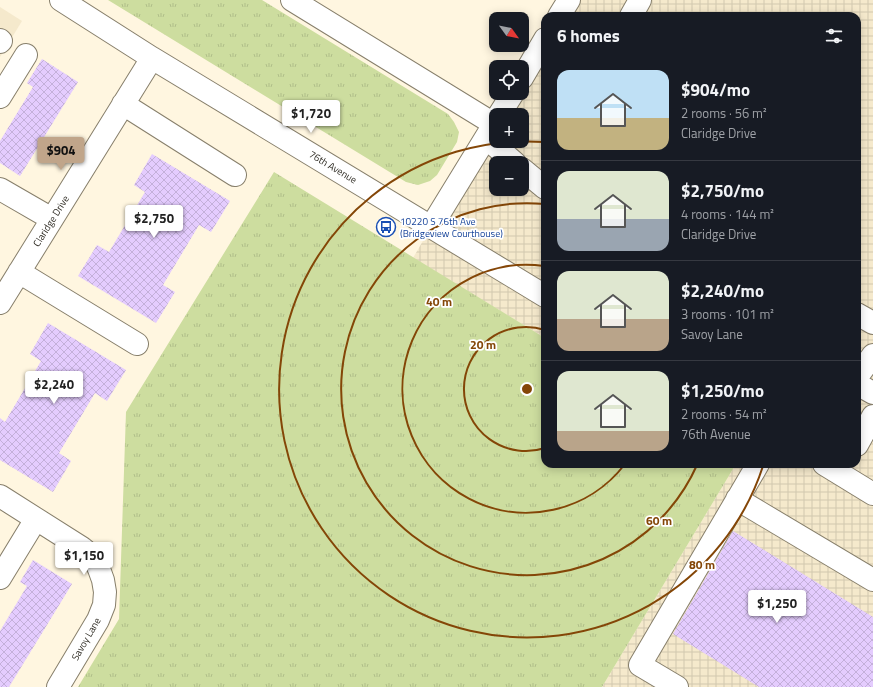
<!DOCTYPE html>
<html lang="en">
<head>
<meta charset="utf-8">
<style>
	:root { --surface:#171b24; --page:#242831; --text:#f1f3f6; --muted:#9ea1a6; --line:#363941; --accent:#c0a58a }
	body { margin:0; font-family:"Titillium Web",sans-serif; background:var(--page); color:var(--text); height:100vh; display:flex; flex-direction:column; font-size:15px; white-space:nowrap }
	* { box-sizing:border-box; margin:0 }
	p { font-size:13px; color:var(--muted) }
	.icon { flex:none; width:22px; height:22px; fill:none; stroke:currentColor; stroke-width:2; stroke-linecap:round; stroke-linejoin:round }
	.map { position:relative; flex:1; overflow:hidden }
	.side { position:absolute; left:541px; top:12px; width:320px; height:456px; display:flex; flex-direction:column; background:var(--surface); border-radius:12px; box-shadow:0 2px 10px #0003 }
	.side>* { flex:none }
	.needle { width:26px; rotate:123deg }
	.tools { position:absolute; left:489px; top:12px; display:grid; gap:8px }
	.tools a { display:grid; place-items:center; width:40px; height:40px; border-radius:8px; background:var(--surface); box-shadow:0 2px 10px #0003; font-size:20px }
	.price { position:absolute; translate:-50% -34px; padding:0 9px; border-radius:4px; background:#fff; color:#222; font-size:13px; line-height:26px; filter:drop-shadow(0 1px 2px #0008) }
	.price::after { content:''; position:absolute; left:50%; top:24px; width:12px; height:9px; margin-left:-6px; background:inherit; clip-path:polygon(0 0,100% 0,50% 100%) }
	.price.selected { background:var(--accent); color:#111 }
	ul { padding:0; list-style:none }
	li { display:flex; align-items:center; gap:12px; height:100px; padding:0 16px }
	li+li { border-top:1px solid var(--line) }
	li span { display:grid; place-items:center; flex:none; width:112px; height:80px; border-radius:12px; color:#555 }
	li>.icon { margin-inline-start:auto }
	span .icon { width:48px; height:48px; fill:#fffc; stroke-width:1 }
	li b { font-size:17px }
	h2 { display:flex; justify-content:space-between; align-items:center; height:48px; padding:0 16px; font-size:17px }
	.map>svg:first-child { display:block }
	.built { fill:#f5e9cc }
	.industrial { fill:url(#industrial-grid); fill-rule:evenodd }
	.grass { fill:url(#grass-tufts) }
	.building { fill:url(#building-cross-hatch) }
	.lines { fill:none; stroke-linecap:round; stroke-linejoin:round }
	.minor-casing { stroke:#877f6b; stroke-width:24 }
	.minor { stroke:#fff; stroke-width:22 }
	.ring { fill:none; stroke:#844607; stroke-width:2 }
	.labels { text-anchor:middle; dominant-baseline:central; stroke-width:3.5; stroke-linejoin:round; paint-order:stroke }
	.street-label { font-size:10px; fill:#302d25; stroke:#fff }
	.transit-label { font-size:10px; fill:#164399; stroke:#fff; text-anchor:start }
	.centre { fill:#844607; stroke:#fff; stroke-width:2 }
	.ring-label { font-size:12px; text-anchor:middle; font-weight:bold; fill:#844607; stroke:#fff; stroke-width:3.5; stroke-linejoin:round; paint-order:stroke }
</style>
</head>
<body>
<div class="map">
<svg width="873" height="687" viewBox="0 0 873 687">
	<defs>
		<pattern id="industrial-grid" width="8" height="8" patternUnits="userSpaceOnUse"><rect width="8" height="8" fill="#f5e9cc"/><path d="M0 4h8M4 0v8" fill="none" stroke="#d2c8af"/></pattern>
		<pattern id="grass-tufts" width="24" height="20" patternUnits="userSpaceOnUse"><rect width="24" height="20" fill="#cddd9f"/><path d="M3 7l-1-3M5 7V3M7 7l1-3M15 17l-1-3M17 17v-4M19 17l1-3" fill="none" stroke="#b0be89"/></pattern>
		<pattern id="building-cross-hatch" width="8" height="8" patternUnits="userSpaceOnUse"><rect width="8" height="8" fill="#e4ccfe"/><path d="M0 0l8 8M0 8l8-8" fill="none" stroke="#c4b0da"/></pattern>
	</defs>
	<rect width="100%" height="100%" fill="#fff6e0"/>
	<path class="built" d="M0,7l22,14 -22,36z"/>
	<path class="industrial" d="M569,0h304v687h-271l134,-223h121v-448h-298z
		M545,39v299l-132,-80 18,-31 65,-86h26v-26h-23zM496,163h26v26h-26z"/>
	<path class="grass" d="M108,0h154l186,114 6,8 5,10 -2,10 -20,33 -7,6 -12,4 -12,-3z
		M274,172l271,166v126h191l-134,223h-524l41,-68 7,-207z"/>
	<path class="building" d="M42,59l36,23 -58,94 -20,-13v-22l33,-54 -6,-4z
		M152,154l78,47 -19,31 -12,-7 -36,60 12,7 -19,31 -78,-47 19,-31 12,7 36,-60 -11,-7z
		M48,323l78,47 -19,31 -12,-8 -36,60 12,8 -18,31 -53,-32v-42l5,4 36,-61 -11,-7z
		M733,531l140,86v70h-114l-86,-53z
		M33,560l39,24 -63,103h-9v-56l27,-45 -7,-4z"/>
	<g class="lines">
		<g class="minor-casing">
			<path id="minor" d="M61,0l91,58 393,238
				M292,0l202,124
				M559,16l10,-16
				M631,16l9,-16
				M0,40l1,1 -1,1
				M522,78l23,-39
				M0,97l26,-42
				M123,104l112,71
				M499,115l14,-22
				M486,138l29,25
				M522,169l23,19
				M0,189l52,30
				M431,227l65,-106
				M19,272l118,72
				M0,303l152,-245
				M857,314l16,9
				M857,377l16,-22
				M857,384l16,9
				M857,445l16,-29
				M824,464l49,30
				M0,496l82,52 12,10 5,11 4,11 2,12 -1,13 -6,15 -40,67
				M737,499l136,81
				M0,578l36,-59
				M677,687l-37,-22 118,-201"/>
		</g>
		<use href="#minor" class="minor"/>
	</g>
	<g class="ring">
		<path d="M545 448A62 62 0 1 1 545 330"/>
		<path d="M625 464A124 124 0 1 1 544 266"/>
		<path d="M697 465A186 186 0 1 1 545 204"/>
		<path d="M763 466A248 248 0 1 1 544 142"/>
	</g>
	<defs>
		<g id="bus-ring" transform="scale(1)"><circle r="9.5" fill="#fff" stroke="#1a4fb4" stroke-width="1.5"/><path d="M-5-6H5V4H4V6H2V4H-2V6H-4V4H-5ZM-3.5-4V0h7V-4ZM-3.5 1.2v1.5H-2V1.2ZM2 1.2v1.5H3.5V1.2Z" fill="#1a4fb4"/></g>
	</defs>
	<g fill-rule="evenodd">
		<use href="#bus-ring" x="386" y="227"/>
	</g>
	<g class="labels">
		<g class="street-label">
			<text transform="translate(333 167) rotate(31)">76th Avenue</text>
			<text transform="translate(51 221) rotate(-58)">Claridge Drive</text>
			<text transform="translate(86 639) rotate(-60)">Savoy Lane</text>
		</g>
		<g class="transit-label">
			<text x="400" y="221">10220 S 76th Ave<tspan x="400" dy="12">(Bridgeview Courthouse)</tspan></text>
		</g>
	</g>
	<circle cx="527" cy="389" r="6" class="centre"/>
	<g class="ring-label">
		<text x="439" y="306">40 m</text>
		<text x="483" y="349">20 m</text>
		<text x="659" y="525">60 m</text>
		<text x="702" y="569">80 m</text>
	</g>
</svg>
<div class="tools">
<a><svg class="needle" viewBox="-14 -14 28 28"><path d="M0-13l5 13h-10z" fill="#e53935"/><path d="M0 13l5-13h-10z" fill="#9ea1a6"/></svg></a>
<a><svg class="icon" aria-label="locate" viewBox="0 0 24 24"><circle cx="12" cy="12" r="6"/><path d="M12 2v4M12 18v4M2 12h4M18 12h4"/></svg></a>
<a>+</a>
<a>−</a>
</div>
<b class="price" style="left:311px;top:134px">$1,720</b>
<b class="price selected" style="left:61px;top:171px">$904</b>
<b class="price" style="left:154px;top:239px">$2,750</b>
<b class="price" style="left:54px;top:405px">$2,240</b>
<b class="price" style="left:84px;top:576px">$1,150</b>
<b class="price" style="left:777px;top:624px">$1,250</b>
<section class="side">
<h2>6 homes<svg class="icon" aria-label="filters" viewBox="0 0 24 24"><path d="M4 7h16M4 17h16"/><circle cx="9" cy="7" r="2"/><circle cx="15" cy="17" r="2"/></svg></h2>
<ul>
<li><span style="background:linear-gradient(#bfe0f5 60%,#c2b280 0)"><svg class="icon" aria-label="home" viewBox="0 0 24 24"><path d="M3 11l9-7 9 7M6 9v11h12V9"/></svg></span><div><b>$904/mo</b><p>2 rooms · 56 m²</p><p>Claridge Drive</p></div></li>
<li><span style="background:linear-gradient(#dfe7d0 60%,#9aa5b1 0)"><svg class="icon" aria-label="home" viewBox="0 0 24 24"><path d="M3 11l9-7 9 7M6 9v11h12V9"/></svg></span><div><b>$2,750/mo</b><p>4 rooms · 144 m²</p><p>Claridge Drive</p></div></li>
<li><span style="background:linear-gradient(#dfe7d0 60%,#b9a48a 0)"><svg class="icon" aria-label="home" viewBox="0 0 24 24"><path d="M3 11l9-7 9 7M6 9v11h12V9"/></svg></span><div><b>$2,240/mo</b><p>3 rooms · 101 m²</p><p>Savoy Lane</p></div></li>
<li><span style="background:linear-gradient(#dfe7d0 75%,#b9a48a 0)"><svg class="icon" aria-label="home" viewBox="0 0 24 24"><path d="M3 11l9-7 9 7M6 9v11h12V9"/></svg></span><div><b>$1,250/mo</b><p>2 rooms · 54 m²</p><p>76th Avenue</p></div></li>
</ul>
</section>
</div>
</body>
</html>
